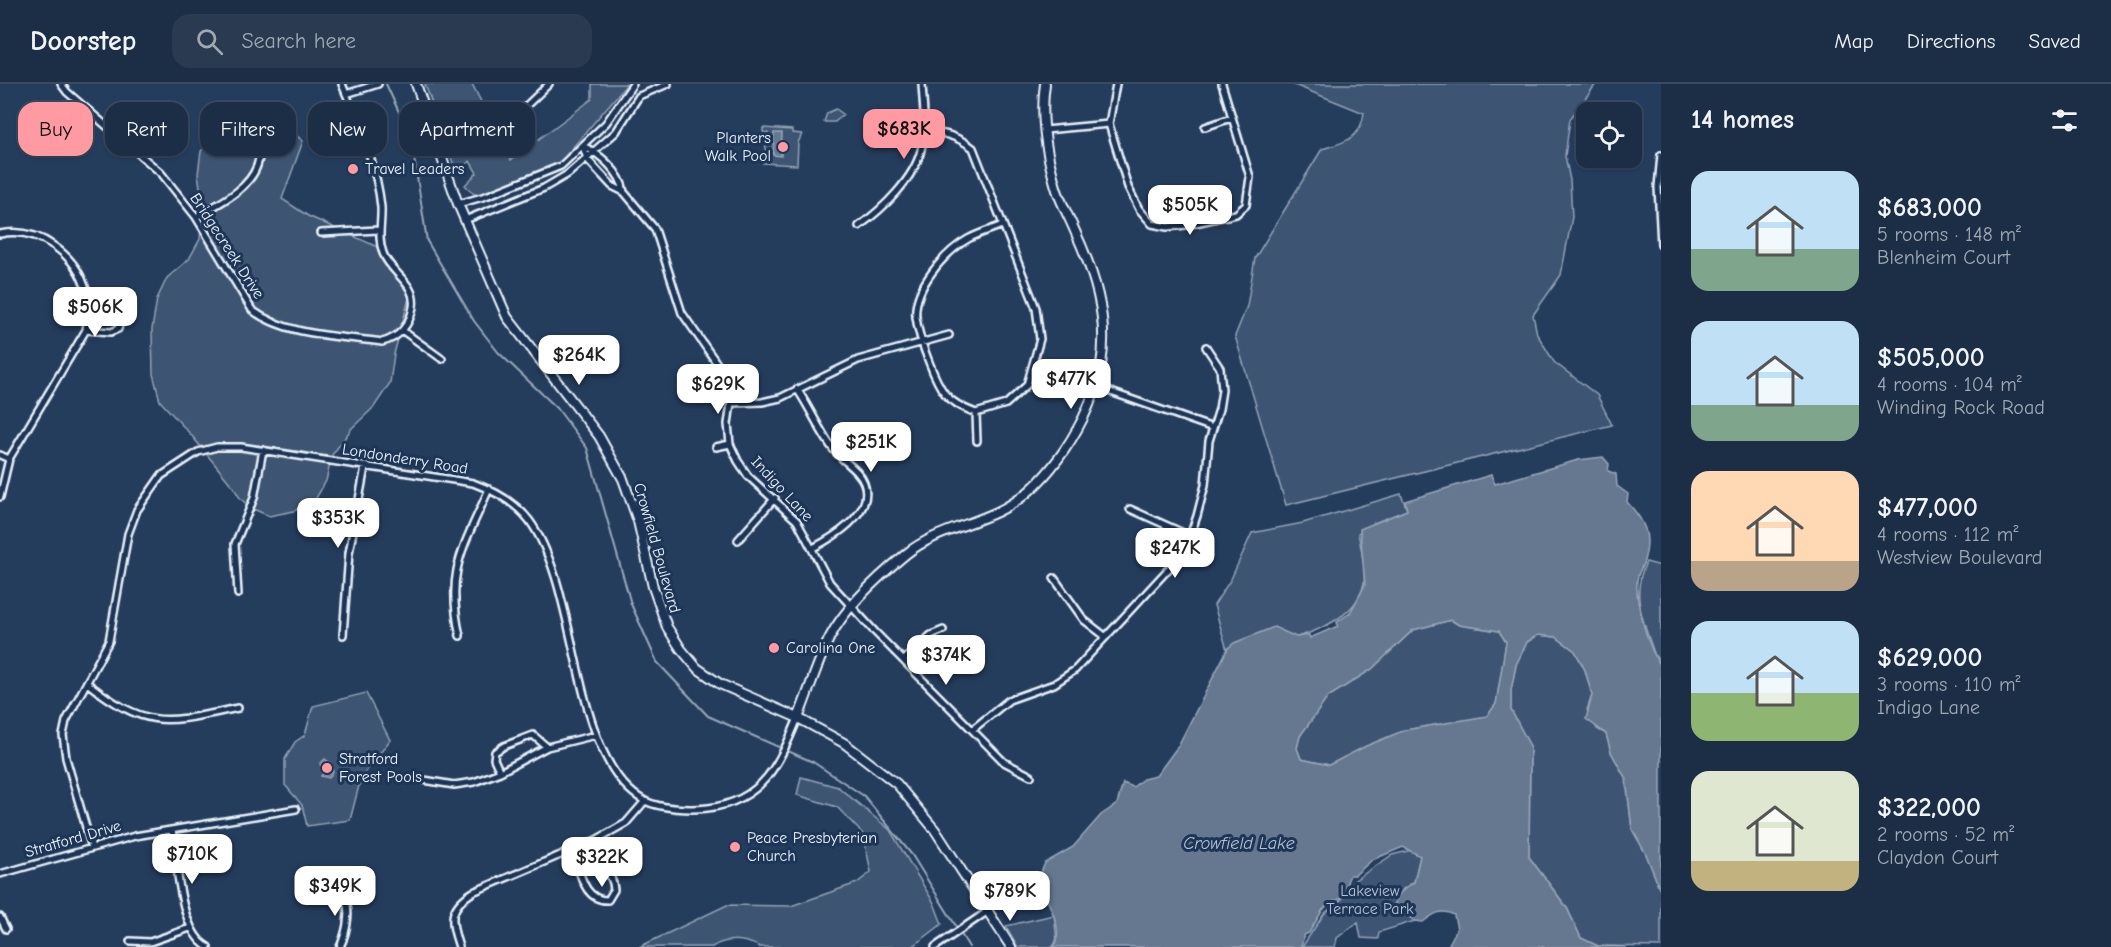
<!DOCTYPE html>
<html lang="en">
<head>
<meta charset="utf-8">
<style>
	:root { --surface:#1c2e46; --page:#293a51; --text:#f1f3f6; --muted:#a0a8b3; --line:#3a4a5f; --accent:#ff9aa2 }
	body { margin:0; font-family:"Comic Neue",sans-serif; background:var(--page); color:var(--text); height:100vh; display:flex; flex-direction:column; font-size:22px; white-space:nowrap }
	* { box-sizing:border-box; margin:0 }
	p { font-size:20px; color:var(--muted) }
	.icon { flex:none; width:33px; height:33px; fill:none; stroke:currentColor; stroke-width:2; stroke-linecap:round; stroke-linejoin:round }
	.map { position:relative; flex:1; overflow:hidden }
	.details { display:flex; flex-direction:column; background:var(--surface); width:450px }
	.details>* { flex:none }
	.top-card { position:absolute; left:18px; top:18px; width:570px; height:54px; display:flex; gap:12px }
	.tools { position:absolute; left:1576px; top:18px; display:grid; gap:12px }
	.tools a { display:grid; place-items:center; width:66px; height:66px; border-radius:12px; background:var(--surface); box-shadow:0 2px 4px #0004,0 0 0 2px var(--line); font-size:30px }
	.price { position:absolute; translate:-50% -51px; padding:0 14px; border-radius:12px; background:#fff; color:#222; font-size:20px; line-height:39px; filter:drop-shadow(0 2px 3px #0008) }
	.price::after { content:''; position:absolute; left:50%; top:36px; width:18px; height:14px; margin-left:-9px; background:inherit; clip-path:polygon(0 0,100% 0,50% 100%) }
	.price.active { background:var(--accent); color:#111 }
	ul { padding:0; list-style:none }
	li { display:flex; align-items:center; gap:18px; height:150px; padding:0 30px }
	li span { display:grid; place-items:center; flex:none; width:168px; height:120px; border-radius:18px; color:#555 }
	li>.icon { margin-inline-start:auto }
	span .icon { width:72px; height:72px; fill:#fffc; stroke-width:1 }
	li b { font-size:26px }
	h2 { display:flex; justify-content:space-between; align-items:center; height:72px; padding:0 30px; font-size:26px }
	.chip { padding:0 21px; border-radius:18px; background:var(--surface); box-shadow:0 2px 4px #0004,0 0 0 2px var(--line); font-size:21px; line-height:54px }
	.chip.active { background:var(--accent); color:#111 }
	header { display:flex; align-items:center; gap:36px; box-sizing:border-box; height:84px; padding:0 30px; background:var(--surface); border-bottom:2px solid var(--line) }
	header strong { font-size:28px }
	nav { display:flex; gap:33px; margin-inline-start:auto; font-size:21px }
	.search { width:420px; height:54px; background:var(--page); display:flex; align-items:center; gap:15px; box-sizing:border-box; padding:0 21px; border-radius:18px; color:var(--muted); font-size:22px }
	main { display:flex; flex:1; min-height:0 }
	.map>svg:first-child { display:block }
	.green { fill:#3e5472; stroke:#93a2b5; stroke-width:1.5 }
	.water { fill:#657890; stroke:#99a8ba; stroke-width:1.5; fill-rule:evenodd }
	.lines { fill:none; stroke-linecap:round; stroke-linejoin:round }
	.stream { stroke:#99a8ba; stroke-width:2 }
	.street-casing { stroke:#e8f1f8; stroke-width:10 }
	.secondary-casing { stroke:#e8f1f8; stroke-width:12 }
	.street { stroke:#1d3557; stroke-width:5 }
	.secondary { stroke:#1d3557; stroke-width:8 }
	.poi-dot { fill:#ff9aa2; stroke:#1d3557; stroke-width:2 }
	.labels { text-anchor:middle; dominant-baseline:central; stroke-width:6; stroke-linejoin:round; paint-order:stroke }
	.poi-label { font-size:16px; fill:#e8f1f8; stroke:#1d3557; text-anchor:start }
	.street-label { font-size:16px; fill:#e8f1f8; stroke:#1d3557 }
	.park-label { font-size:16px; fill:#b5c2d0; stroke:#1d3557 }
	.water-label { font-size:18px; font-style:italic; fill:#b4c1ce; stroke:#1d3557 }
</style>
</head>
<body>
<header>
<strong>Doorstep</strong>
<div class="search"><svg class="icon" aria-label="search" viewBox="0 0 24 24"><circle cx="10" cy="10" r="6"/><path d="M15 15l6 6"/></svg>Search here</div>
<nav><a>Map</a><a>Directions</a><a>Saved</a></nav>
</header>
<main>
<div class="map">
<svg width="1661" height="863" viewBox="0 0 1661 863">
	<rect width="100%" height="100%" fill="#253d5d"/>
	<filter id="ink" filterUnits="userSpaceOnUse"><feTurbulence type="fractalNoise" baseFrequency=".0167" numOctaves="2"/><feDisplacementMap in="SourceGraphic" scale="12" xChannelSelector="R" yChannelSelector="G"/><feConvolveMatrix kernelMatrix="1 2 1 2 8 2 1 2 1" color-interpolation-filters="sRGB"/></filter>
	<g filter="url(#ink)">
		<path class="green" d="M425,0h47l39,76 81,-61v-15h35l-71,83 -79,30 -12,-12 12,-12 -7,-12 -14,10z
			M1292,0h304l-26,35 -5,37 5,24 2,37 -11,58 -28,40 4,19 17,28 43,33 15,30 -326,80 -51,-169 12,-30 8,-48 67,-109c23,-7 38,-9 42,-36z
			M836,25l7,5 -8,8h-11l3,-9z
			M257,38l28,4 18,15 -21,58 26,17 70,31 19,22 14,22 -17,63 -4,29 -16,24 -22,21 -20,27 -6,26 -11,19 -21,11 -25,5 -18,-8 -11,-10 -6,-10 -42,-52 -32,-35 -7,-27 -1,-45 5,-30 10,-21 22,-19 11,-20 3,-32 -5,-33 3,-23 21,-19z
			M763,44l29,2v3l10,1 -4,9 -1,22 -34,-2 5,-30 -5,-1z
			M1401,410l6,16 -33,13 -16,10c3,15 8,34 6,50 -9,50 -95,61 -136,70l-14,-48 17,-26 21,-46 51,-10z
			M1646,478l15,4v96l-6,-6c-11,-34 -25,-60 -9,-94z
			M1451,536l8,5 40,6 7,11 -10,62 -9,13 -82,13 -76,35 -28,-6 -4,-11 3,-12 28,-39 44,-28 41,-39z
			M1538,551l18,2 19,14 10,19 7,25 -5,15 10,19 9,5 5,18 15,27 6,50 14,25 15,38v55l-63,-1 -17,-8 -14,-30 -38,-51 1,-110 -19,-37v-20l5,-25 11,-23z
			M366,609l24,47 -29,38 -11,42 -43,6 -5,-21 -17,-20v-26l10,-17 10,-7 8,-29z
			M801,693l37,10 52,43 44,73 8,21 -30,23h-152c-16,-8 -32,-10 -48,0h-73l88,-42 64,1 66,-23 14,-11 -8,-38 -26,-27 -40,-12z
			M1412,766l8,6 -6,26 -11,7 -9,18 21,14 -36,11 -1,7 -17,-1 -3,-16 -21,16 -2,9h-33l22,-33 18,-15 13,-19 37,-25z
			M1054,831l3,26 -4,6h-35l-12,-21z"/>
		<path class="water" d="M774,49h8l-1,23 -8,-1z
			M1603,373l6,7 -1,7 8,3 1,12 11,8 -1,8c17,18 25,33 17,59 -2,7 -7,13 -7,21 -2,20 12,69 24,84v226l-15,-38 -14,-25 -6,-50 -15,-27 -5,-18 -20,-15 6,-24 -7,-25 -10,-19 -19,-14 -18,-2 -11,7 -11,23 -5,25v20l19,36 -1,111 38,51 14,30 17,8 28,1h-176l-1,-3 8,-15 -3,-14c-12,-7 -21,-1 -31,7l-8,-1 -21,-14c2,-12 9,-18 20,-25l6,-26 -17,-9 -31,13 -17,15h-5l-3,7 2,5 -7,11 -14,6 -6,7 -13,22 -5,2 -3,12h-248c14,-20 -9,-46 -13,-66v-6l5,-12 28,-16 28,-32 16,-11 6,-21 10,4 10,-8 13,-3 22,-30 50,-98 6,-5 40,-16 22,10 13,-2 1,3 28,-12 -1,-4 13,-9 15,-28 -5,-56 47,-19 -2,-9 86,-26 4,9 83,-24zM1451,536l8,5 40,6 7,11 -10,62 -9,12 -82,14 -39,16 -37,19 -28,-6 -4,-11 3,-12 28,-39 44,-28 41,-39z
			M325,675l5,4 3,9 -4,6 -8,-2 4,-5 -5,-7z"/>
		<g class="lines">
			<path class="stream" d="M386,0l25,54 16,103 47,80 24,31 59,56 30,40 44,156 26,58 51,54 105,46 51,34 48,59 57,92"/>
			<g class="street-casing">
				<path id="street" d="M61,0l6,8 94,81 35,44 56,93c34,26 88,26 130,32 17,-4 28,-17 31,-35 4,-24 -23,-34 -30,-54 -6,-16 -1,-30 -2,-46 -4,-42 -23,-84 -39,-123
					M1116,0l-7,40 19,63 11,22 13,15 15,3 19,-2 50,-11 10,-9 4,-28 -28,-93
					M346,10l32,-10
					M526,22l23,-22
					M1205,43l26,-9
					M1045,46l64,-6
					M924,48c20,0 33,4 49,16l63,160 4,31 -13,46 -21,19 -30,9c-30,-11 -36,-22 -47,-51 -6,-15 -11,-30 -13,-45 -3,-29 29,-65 52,-78 11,-6 24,-10 35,-14
					M1661,71l-3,32 3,58
					M624,108c-3,-20 -24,-38 -41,-46l4,13 25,27 12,6 31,37 27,84 45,65 4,25 -3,21 2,20 8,17 10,15 49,45 33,62 45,49 129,130 27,14
					M458,120l28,-8 75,-30 45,-43 27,-39
					M196,133c21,-13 52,-26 61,-51 4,-12 5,-26 7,-38
					M465,136l79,-32 24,-14 48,-42 23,-36 29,-12
					M859,142c24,-17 55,-47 62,-76 6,-21 2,-45 1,-66
					M321,149l57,-3
					M0,150c39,-8 77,21 87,59 3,13 1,25 -1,37l-77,129 -9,38
					M86,246l25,2 7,-3 3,-10 -4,-6 -29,-1
					M403,247l39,28
					M1034,281l179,63
					M797,305c13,19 22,41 36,60 9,12 26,20 31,34 11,30 -30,54 -51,65
					M731,319l31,-1 18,-4 78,-38 91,-25
					M976,329l1,28
					M716,363l14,-3
					M0,371l9,4
					M1130,425l60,27
					M738,456l37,-42
					M1054,494l30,42 22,17
					M238,510l-3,-50 19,-46 9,-48
					M343,551l6,-82 16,-86
					M460,552c-15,-66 4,-89 29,-147
					M904,576l27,-25 12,-5
					M87,599c62,48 79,40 151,25
					M973,645l36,-29 45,-16 21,-14 99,-107 16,-27 7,-20 8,-31 4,-44 10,-32 3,-19 -2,-22 -14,-21
					M500,688l-6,-13 1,-7 9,-6 29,-11 14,12
					M412,694l42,7 20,-3 26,-10 47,-25 49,-12
					M172,746c5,30 7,102 36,117
					M92,764l-26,-90 -3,-23 3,-14 43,-80 19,-107 9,-24 24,-34 37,-24 19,-5h24l232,36c22,8 42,19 56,37 52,70 41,241 116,281 17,8 45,9 63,7 55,-7 71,-44 90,-90
					M572,767c8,19 11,50 36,49l6,-10 -1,-7 -17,-43
					M0,790l135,-38 161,-27
					M323,805c5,1 11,1 15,3 17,9 8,42 2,55
					M0,833l6,12
					M130,857l20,1 40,-14
					M459,863c-9,-27 -11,-39 14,-55l123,-52 30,-17 19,-22
					M935,863l53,-36"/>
			</g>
			<g class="secondary-casing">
				<path id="secondary" d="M416,0l42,120 49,113 92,119 24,43 15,42 15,66 14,40 14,22 16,19 23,16 78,34 46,25 53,41 38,46 76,117
					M798,634c11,-27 19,-55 32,-81 16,-31 49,-61 76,-83 26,-21 61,-28 91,-42 51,-23 94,-93 104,-147 8,-48 -7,-93 -27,-136 -6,-14 -14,-28 -18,-42 -9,-31 -16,-70 -11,-103"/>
			</g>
			<use href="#street" class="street"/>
			<use href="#secondary" class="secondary"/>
		</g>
	</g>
	<g class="poi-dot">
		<circle cx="783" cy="63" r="6"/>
		<circle cx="353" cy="85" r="6"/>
		<circle cx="774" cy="564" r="6"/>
		<circle cx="327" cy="684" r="6"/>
		<circle cx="735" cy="763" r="6"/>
	</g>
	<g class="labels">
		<g class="poi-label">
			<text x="771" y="54" text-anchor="end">Planters<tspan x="771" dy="18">Walk Pool</tspan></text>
			<text x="365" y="85">Travel Leaders</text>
			<text x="786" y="564">Carolina One</text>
			<text x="339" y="675">Stratford<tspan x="339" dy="18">Forest Pools</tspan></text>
			<text x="747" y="754">Peace Presbyterian<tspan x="747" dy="18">Church</tspan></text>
		</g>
		<g class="street-label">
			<text transform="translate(227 162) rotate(57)">Bridgecreek Drive</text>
			<text transform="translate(405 375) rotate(9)">Londonderry Road</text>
			<text transform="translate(782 405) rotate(47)">Indigo Lane</text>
			<text transform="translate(657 464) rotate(74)">Crowfield Boulevard</text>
			<text transform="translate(73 755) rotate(-16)">Stratford Drive</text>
		</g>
		<g class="park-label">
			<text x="1370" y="807">Lakeview<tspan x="1370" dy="18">Terrace Park</tspan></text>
		</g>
		<g class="water-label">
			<text x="1239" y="759">Crowfield Lake</text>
		</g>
	</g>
</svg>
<div class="tools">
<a><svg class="icon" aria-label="locate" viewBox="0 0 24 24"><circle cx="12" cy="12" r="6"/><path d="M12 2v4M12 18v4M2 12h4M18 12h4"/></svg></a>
</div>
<b class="price active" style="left:904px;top:76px">$683K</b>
<b class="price" style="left:1190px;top:152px">$505K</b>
<b class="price" style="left:95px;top:254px">$506K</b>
<b class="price" style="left:579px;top:302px">$264K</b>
<b class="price" style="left:1071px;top:326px">$477K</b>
<b class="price" style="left:718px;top:331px">$629K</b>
<b class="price" style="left:871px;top:389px">$251K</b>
<b class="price" style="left:338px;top:465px">$353K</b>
<b class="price" style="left:1175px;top:495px">$247K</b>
<b class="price" style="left:946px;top:602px">$374K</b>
<b class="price" style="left:192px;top:801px">$710K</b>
<b class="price" style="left:602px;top:804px">$322K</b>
<b class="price" style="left:335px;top:833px">$349K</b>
<b class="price" style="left:1010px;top:838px">$789K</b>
<div class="top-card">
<a class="chip active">Buy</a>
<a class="chip">Rent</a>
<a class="chip">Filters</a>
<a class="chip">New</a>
<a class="chip">Apartment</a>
</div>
</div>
<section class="details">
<h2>14 homes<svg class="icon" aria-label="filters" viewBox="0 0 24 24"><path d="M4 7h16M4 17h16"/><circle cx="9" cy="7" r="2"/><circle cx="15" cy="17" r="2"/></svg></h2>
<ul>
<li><span style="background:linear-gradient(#bfe0f5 65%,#7fa58c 0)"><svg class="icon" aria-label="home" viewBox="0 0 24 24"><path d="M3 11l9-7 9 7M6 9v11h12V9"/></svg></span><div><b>$683,000</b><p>5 rooms · 148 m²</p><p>Blenheim Court</p></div></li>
<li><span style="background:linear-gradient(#bfe0f5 70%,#7fa58c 0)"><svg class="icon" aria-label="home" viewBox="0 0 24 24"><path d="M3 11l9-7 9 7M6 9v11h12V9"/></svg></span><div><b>$505,000</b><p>4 rooms · 104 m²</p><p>Winding Rock Road</p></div></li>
<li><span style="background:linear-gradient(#ffd9b3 75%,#b9a48a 0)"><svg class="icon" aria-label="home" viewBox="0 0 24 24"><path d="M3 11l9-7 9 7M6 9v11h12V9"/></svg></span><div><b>$477,000</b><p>4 rooms · 112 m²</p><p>Westview Boulevard</p></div></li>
<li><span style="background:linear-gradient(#bfe0f5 60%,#8fb573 0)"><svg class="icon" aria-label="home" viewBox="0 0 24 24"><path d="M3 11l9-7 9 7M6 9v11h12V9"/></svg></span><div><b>$629,000</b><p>3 rooms · 110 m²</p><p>Indigo Lane</p></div></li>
<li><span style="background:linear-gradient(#dfe7d0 75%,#c2b280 0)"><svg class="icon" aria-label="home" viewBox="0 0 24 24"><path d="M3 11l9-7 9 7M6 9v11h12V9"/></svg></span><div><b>$322,000</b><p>2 rooms · 52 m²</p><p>Claydon Court</p></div></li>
</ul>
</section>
</main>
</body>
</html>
